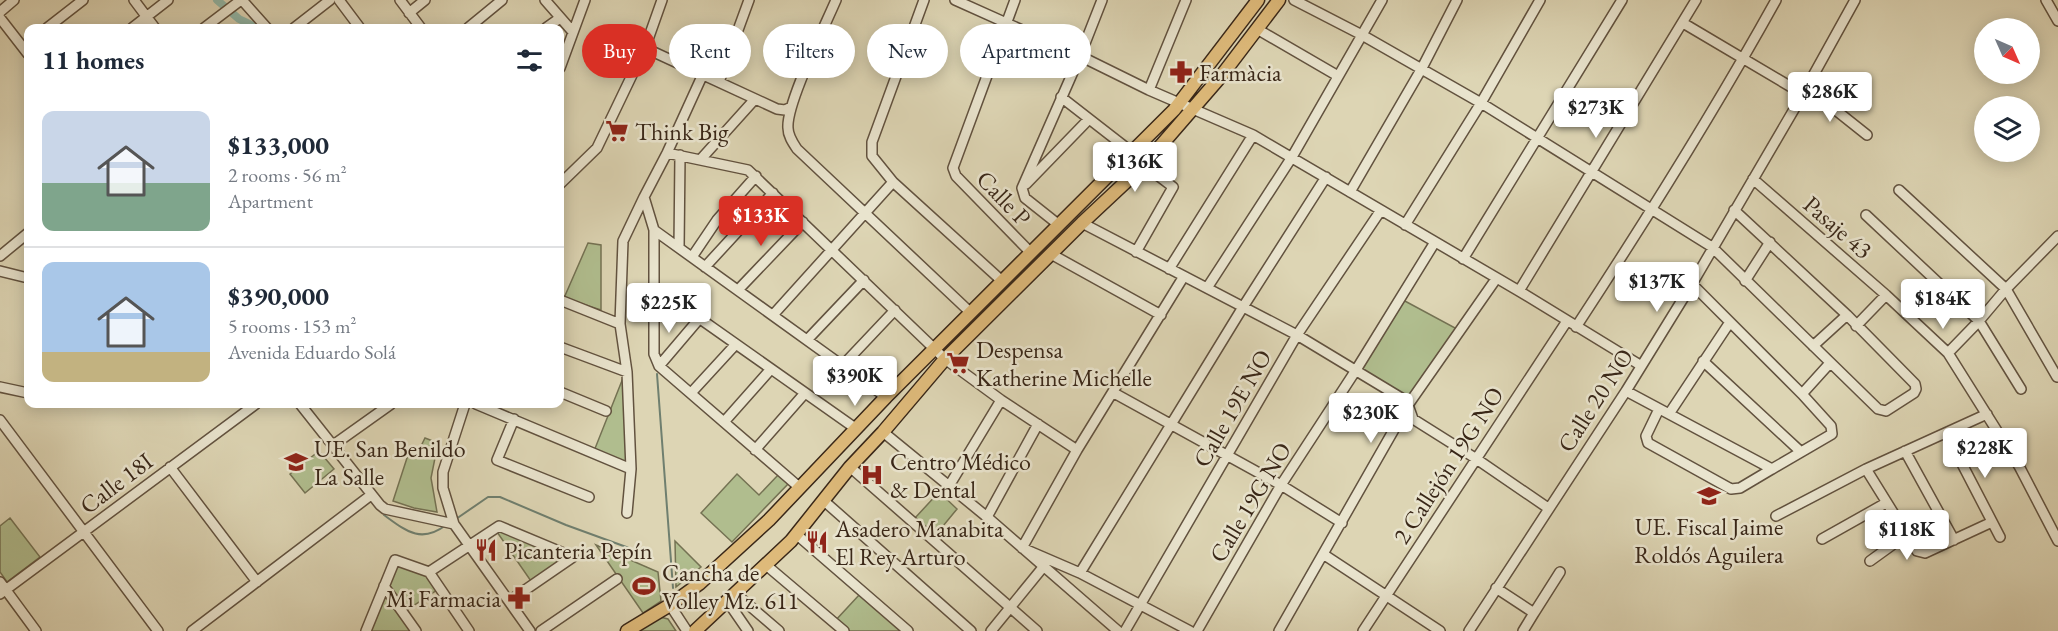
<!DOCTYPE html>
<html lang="en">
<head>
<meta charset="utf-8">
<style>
	:root { --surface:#fff; --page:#f2f2f3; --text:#1f2937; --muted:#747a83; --line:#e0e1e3; --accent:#d93025 }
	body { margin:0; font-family:"EB Garamond",serif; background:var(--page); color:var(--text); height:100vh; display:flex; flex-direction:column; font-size:22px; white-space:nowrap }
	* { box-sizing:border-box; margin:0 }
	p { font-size:20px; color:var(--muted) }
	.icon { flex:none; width:33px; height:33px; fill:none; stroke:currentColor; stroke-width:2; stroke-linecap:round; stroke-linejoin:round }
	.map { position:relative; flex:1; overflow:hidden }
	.drawer { position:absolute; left:24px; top:24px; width:540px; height:384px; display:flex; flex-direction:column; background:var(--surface); border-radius:12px; box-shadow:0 3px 15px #0003 }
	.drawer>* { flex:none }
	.banner { position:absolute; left:582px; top:24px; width:570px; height:54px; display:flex; gap:12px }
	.needle { width:39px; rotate:135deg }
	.tools { position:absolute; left:1974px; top:18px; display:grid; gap:12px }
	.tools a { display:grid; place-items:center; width:66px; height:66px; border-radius:50%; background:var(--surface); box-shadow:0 3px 15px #0003; font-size:30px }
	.price { position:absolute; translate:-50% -51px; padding:0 14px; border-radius:6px; background:#fff; color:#222; font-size:20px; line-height:39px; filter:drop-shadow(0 2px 3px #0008) }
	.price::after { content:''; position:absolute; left:50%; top:36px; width:18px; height:14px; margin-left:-9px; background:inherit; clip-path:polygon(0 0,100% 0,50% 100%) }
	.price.active { background:var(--accent); color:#fff }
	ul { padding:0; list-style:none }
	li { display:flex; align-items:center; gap:18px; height:150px; padding:0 18px }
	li+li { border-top:2px solid var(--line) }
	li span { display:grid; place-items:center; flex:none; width:168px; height:120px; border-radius:12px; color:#555 }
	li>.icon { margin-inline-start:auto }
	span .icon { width:72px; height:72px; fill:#fffc; stroke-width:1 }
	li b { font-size:26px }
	h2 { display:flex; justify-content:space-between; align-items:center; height:72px; padding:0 18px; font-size:26px }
	.chip { padding:0 21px; border-radius:27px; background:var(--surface); box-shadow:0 3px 15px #0003; font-size:21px; line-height:54px }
	.chip.active { background:var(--accent); color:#fff }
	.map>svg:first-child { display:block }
	.green { fill:#b0bd8e; stroke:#747253; stroke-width:1.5 }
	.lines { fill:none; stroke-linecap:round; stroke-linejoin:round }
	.stream { stroke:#6f7f6f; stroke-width:2 }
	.canal { stroke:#93b9a9; stroke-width:8 }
	.minor-casing { stroke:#62523f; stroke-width:12 }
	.major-casing { stroke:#392718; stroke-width:15 }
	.minor { stroke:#e9e4ce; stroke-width:9 }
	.major { stroke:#deba7a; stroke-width:12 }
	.labels { text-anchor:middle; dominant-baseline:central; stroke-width:5; stroke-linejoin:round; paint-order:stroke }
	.poi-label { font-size:24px; fill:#392718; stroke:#e9e4ce; text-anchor:start }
	.street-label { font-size:24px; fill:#392718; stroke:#e9e4ce }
</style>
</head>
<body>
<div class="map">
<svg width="2058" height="631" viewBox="0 0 2058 631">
	<rect width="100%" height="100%" fill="#ddd5b4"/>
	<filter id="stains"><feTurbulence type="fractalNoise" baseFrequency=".00333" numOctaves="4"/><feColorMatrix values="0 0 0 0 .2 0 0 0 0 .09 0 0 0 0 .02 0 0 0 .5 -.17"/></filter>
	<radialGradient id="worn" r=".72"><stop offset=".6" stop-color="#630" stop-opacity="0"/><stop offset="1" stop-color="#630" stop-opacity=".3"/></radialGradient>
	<path class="green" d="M588,243l13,2v65l-37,-12z
		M1403,300l54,29 -48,71 -48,-31z
		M625,373l3,92 -34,-14z
		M425,438l13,5 -7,35 6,34 -23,-4 -21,-7 14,-43 14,-12z
		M319,451l15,18 -29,24 -15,-19z
		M737,474l22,21 20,-21 10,9 -57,59 -31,-29z
		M939,492l18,17 -23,28 -19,-19z
		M10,518l30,39 -33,25 -7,-10v-46z
		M495,529l76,30 -38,25z
		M675,541l26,26 -25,20z
		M596,545l62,27 3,29 -18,12z
		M397,561l29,14 11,15 -36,24 13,17h-47z
		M860,594l41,34 -3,3h-50l-13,-10z
		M660,617l8,2 8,12h-41z"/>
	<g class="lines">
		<path class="stream" d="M657,374l16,214
			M384,515c22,16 37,29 62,10
			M456,519l32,-22h12l66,28 85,31"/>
		<path class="canal" d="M217,0l22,19 19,9"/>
		<g class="minor-casing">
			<path id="minor" d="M134,0l21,28
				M242,0l25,28
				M339,0l21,28
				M400,0l21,28
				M545,0l28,32
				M836,0c-11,26 -50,104 -48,128 0,8 5,15 9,21l174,164
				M924,0l-52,142v14l21,26 109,99
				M955,0l125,56 69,34 104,45 266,156 121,74
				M1015,0l-62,168 3,8 75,77
				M1294,0l68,35 119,68 231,144 166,162 8,2 28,-18 2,-4 -1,-5 -68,-69 -113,-105
				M2046,0l12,21
				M0,12l14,-12
				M409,13l16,-13
				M0,18l28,36
				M1683,23l120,71
				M47,28l36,-28
				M132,28l36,-28
				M204,28l37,-28
				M294,28l36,-28
				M468,28l34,-28
				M546,28l14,-10
				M1257,29l81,47
				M645,48l132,61 8,1 6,-3
				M560,68l25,-68
				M703,74l-36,79 -23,44 10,33v124l5,12 140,121
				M719,82l30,-82
				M1806,89l7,3 54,43
				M1149,90l37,-90
				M1061,97l72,56
				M667,153l81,17 197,189 56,41 76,50
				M701,159l54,-60
				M1753,179l133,116 62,58 71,113 39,75
				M560,184l37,-36 48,-100 17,-48
				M1026,184l63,-65
				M1899,190l107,99 51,88
				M1350,192l72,-124 35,-68
				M1866,215l113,106 42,68
				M1082,223l215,112 106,64 5,6 5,14 62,39 73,50
				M1059,225l-34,-27 -3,-10 58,-132 22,-56
				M1405,225l76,-122 59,-103
				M654,230l232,167
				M679,248l1,-93
				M1136,252l37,-65 -29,-22
				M1051,254l110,61
				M0,256l28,-23
				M692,257l25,-37 39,-44
				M1463,259l159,-259
				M705,267l68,-74
				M1169,269l84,-134
				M0,271l28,7
				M1184,276l-107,174 -55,98 58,25 163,-266 83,-130
				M1745,281l25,-39
				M655,287l200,141
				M1207,288l85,-131 90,-157
				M738,290l65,-68
				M1519,291l177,-291
				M560,300l60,24
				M773,315l120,-133
				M1856,326l30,-31
				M1576,327c70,-107 138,-215 200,-327
				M807,340l57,-60
				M1813,346l34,-31
				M560,347l67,25
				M1948,353l31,-32 27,-32 52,-53
				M1703,361l98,91
				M843,365l52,-55
				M659,366l40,-47
				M0,387l28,6
				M1626,391l146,78 60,-35 -1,-8 -29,-32 -110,-110
				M560,392l46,19
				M691,393l45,-49
				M1114,393l167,92 61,38
				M1802,394l28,-31
				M300,404l80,101 5,4 69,15
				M465,404l-22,68v16l11,36 76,107
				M476,404l155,65
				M1659,409l-13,27 2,7 83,46 9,-1 32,-19
				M1669,414l61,-92
				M514,419l-17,41 92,37
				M0,420l158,211
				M724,422l47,-53
				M883,432l104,85 131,114
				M1946,433l54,104
				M332,446l59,-42
				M755,450l50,-57
				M1905,451l49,89
				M170,467l87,115
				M850,467l187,164
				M1866,469l51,82 8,2 67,-31
				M949,486l52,-86
				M823,500l148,131
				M627,513l4,-44 -4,-97 -7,-48 3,-83 21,-44
				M1776,516l90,-47 121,-55
				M987,517l51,-93
				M796,534l112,97
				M1822,539l64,-36
				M1323,554l117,77
				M1870,561l36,-26
				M766,565l78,66
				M1080,573l110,58
				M0,582l36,49
				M384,586l32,45
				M1496,588l38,25 26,-41
				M0,594l256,-190
				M736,594l43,37
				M509,601l64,-44
				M728,602l20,29
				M670,605l17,26
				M192,631l179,-136
				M366,631l29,-71 34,12
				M469,631l-40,-59 70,-46 74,31
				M541,631l76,-52
				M991,631l53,-65
				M1125,631l172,-296 84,-125
				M1197,631l84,-146 75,-115 79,-128
				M1279,631l129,-226 88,-126
				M1363,631l204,-310
				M1469,631l157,-240 66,-107 111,-190 52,-94
				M1523,631l11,-18"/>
		</g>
		<g class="major-casing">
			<path id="major" d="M627,631l43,-26 29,-21 70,-64 117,-123 288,-287 84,-110
				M695,631l96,-90 59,-74 33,-35 62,-73 137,-136 62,-58 78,-90 57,-75"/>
		</g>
		<use href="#minor" class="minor"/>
		<use href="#major" class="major"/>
	</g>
	<defs>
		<g id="pharmacy-bare" transform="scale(1.8)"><path d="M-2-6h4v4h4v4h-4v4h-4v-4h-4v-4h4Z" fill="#8f2418" stroke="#e9e4ce" stroke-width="2.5" paint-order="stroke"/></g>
		<g id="supermarket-bare" transform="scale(1.8)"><path d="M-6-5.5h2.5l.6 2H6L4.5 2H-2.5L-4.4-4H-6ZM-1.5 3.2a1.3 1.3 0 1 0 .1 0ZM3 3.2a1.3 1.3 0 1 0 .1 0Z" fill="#8f2418" stroke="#e9e4ce" stroke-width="2.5" paint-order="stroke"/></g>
		<g id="school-bare" transform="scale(1.8)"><path d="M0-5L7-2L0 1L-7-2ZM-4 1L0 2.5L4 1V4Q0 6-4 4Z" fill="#8f2418" stroke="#e9e4ce" stroke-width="2.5" paint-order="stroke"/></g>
		<g id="hospital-bare" transform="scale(1.8)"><path d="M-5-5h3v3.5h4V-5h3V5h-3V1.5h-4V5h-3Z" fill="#8f2418" stroke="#e9e4ce" stroke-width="2.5" paint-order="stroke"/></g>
		<g id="restaurant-bare" transform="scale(1.8)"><path d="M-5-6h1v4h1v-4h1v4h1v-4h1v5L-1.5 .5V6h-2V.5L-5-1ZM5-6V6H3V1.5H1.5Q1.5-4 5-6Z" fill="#8f2418" stroke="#e9e4ce" stroke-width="2.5" paint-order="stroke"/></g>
		<g id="stadium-bare" transform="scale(1.8)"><path d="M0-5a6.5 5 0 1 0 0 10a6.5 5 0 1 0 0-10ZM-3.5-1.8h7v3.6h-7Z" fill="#8f2418" stroke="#e9e4ce" stroke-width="2.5" paint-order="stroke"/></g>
	</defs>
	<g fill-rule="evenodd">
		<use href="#pharmacy-bare" x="1181" y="72"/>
		<use href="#supermarket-bare" x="617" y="131"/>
		<use href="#supermarket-bare" x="958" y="363"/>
		<use href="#school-bare" x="296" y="462"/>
		<use href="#hospital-bare" x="872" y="475"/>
		<use href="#school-bare" x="1709" y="496"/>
		<use href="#restaurant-bare" x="817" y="542"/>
		<use href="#restaurant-bare" x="486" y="550"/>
		<use href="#stadium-bare" x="644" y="586"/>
		<use href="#pharmacy-bare" x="519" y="598"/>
	</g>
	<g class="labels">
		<g class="poi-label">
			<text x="1199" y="72">Farmàcia</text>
			<text x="635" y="131">Think Big</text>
			<text x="976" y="349">Despensa<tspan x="976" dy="28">Katherine Michelle</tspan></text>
			<text x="314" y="448">UE. San Benildo<tspan x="314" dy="28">La Salle</tspan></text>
			<text x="890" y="461">Centro Médico<tspan x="890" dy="28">&amp; Dental</tspan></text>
			<text x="1709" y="526" text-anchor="middle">UE. Fiscal Jaime<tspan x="1709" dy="28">Roldós Aguilera</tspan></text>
			<text x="835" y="528">Asadero Manabita<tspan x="835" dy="28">El Rey Arturo</tspan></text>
			<text x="504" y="550">Picanteria Pepín</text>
			<text x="662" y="572">Cancha de<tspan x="662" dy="28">Volley Mz. 611</tspan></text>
			<text x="501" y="598" text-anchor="end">Mi Farmacia</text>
		</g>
		<g class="street-label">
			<text transform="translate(1004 198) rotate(46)">Calle P</text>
			<text transform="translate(1838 227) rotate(41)">Pasaje 43</text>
			<text transform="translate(1595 400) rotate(-57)">Calle 20 NO</text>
			<text transform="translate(1232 408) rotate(-60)">Calle 19E NO</text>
			<text transform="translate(1448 465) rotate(-57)">2 Callejón 19G NO</text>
			<text transform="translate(116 483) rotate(-37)">Calle 18I</text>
			<text transform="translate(1250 502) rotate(-59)">Calle 19G NO</text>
		</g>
	</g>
	<rect width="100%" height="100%" filter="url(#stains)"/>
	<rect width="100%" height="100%" fill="url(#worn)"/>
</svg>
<div class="tools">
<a><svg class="needle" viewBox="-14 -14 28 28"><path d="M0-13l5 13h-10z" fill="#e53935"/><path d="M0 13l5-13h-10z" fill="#747a83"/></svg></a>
<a><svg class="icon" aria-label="layers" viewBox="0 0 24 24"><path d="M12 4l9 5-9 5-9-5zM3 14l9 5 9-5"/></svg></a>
</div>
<b class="price" style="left:1830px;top:123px">$286K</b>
<b class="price" style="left:1596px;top:139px">$273K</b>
<b class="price" style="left:1135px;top:193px">$136K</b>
<b class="price active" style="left:761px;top:247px">$133K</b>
<b class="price" style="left:1657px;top:313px">$137K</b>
<b class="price" style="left:1943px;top:330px">$184K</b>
<b class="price" style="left:669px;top:334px">$225K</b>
<b class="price" style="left:855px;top:407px">$390K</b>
<b class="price" style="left:1371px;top:444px">$230K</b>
<b class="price" style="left:1985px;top:479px">$228K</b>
<b class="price" style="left:1907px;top:561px">$118K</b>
<div class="banner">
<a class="chip active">Buy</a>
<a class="chip">Rent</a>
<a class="chip">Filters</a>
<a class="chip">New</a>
<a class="chip">Apartment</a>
</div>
<section class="drawer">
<h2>11 homes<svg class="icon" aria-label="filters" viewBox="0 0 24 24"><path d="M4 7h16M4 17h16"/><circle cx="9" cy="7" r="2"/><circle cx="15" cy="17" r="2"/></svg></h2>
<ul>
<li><span style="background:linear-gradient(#c9d6e8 60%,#7fa58c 0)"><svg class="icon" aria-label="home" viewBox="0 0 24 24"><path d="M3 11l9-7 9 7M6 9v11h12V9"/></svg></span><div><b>$133,000</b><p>2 rooms · 56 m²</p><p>Apartment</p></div></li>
<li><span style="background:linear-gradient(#a9c7e8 75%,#c2b280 0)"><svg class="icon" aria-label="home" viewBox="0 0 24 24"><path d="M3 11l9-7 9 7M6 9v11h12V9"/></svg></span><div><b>$390,000</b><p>5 rooms · 153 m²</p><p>Avenida Eduardo Solá</p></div></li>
</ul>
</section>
</div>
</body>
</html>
